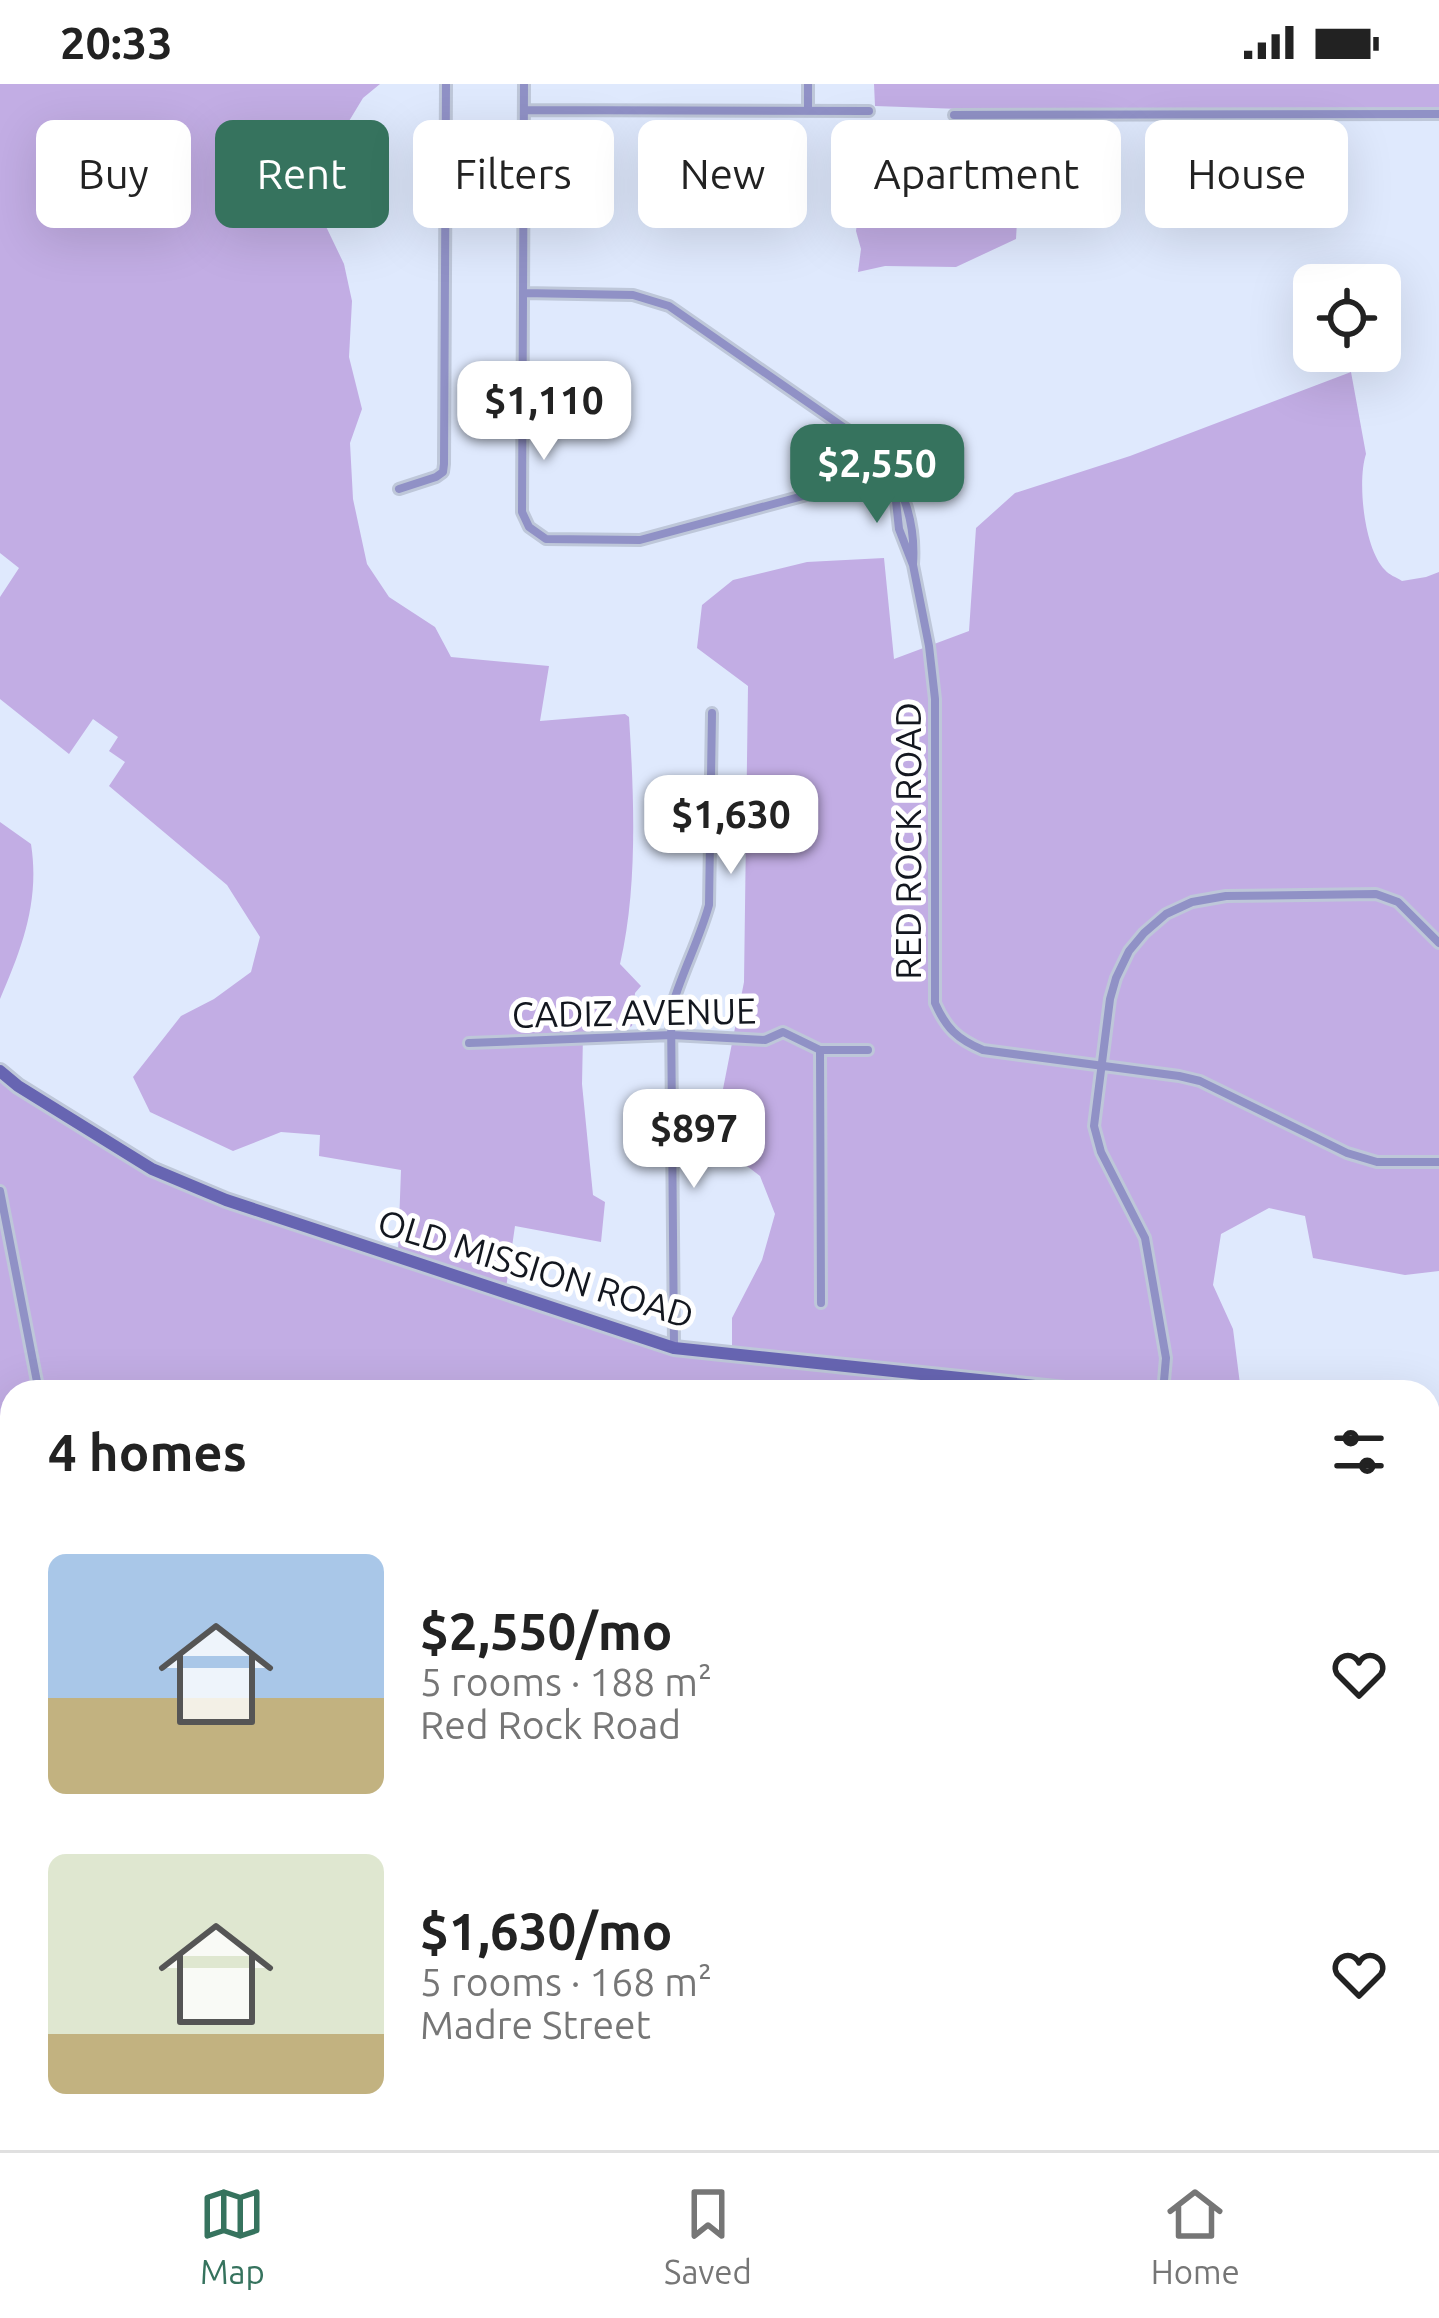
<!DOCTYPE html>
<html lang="en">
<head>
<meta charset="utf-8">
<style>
	:root { --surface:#fff; --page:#f6f6f6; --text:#222; --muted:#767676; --line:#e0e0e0; --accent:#36735e }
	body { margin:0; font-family:Ubuntu,sans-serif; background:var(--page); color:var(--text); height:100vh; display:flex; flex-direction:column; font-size:45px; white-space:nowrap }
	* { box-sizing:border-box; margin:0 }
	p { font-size:39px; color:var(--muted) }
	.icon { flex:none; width:66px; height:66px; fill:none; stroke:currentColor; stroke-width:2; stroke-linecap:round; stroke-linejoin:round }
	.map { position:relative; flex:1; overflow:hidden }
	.drawer { position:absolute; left:0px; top:1296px; width:1440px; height:771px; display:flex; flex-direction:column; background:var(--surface); border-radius:36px 36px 0 0; box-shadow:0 12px 48px #0002 }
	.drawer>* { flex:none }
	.guide { position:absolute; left:36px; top:36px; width:1368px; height:108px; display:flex; gap:24px }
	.buttons { position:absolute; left:1293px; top:180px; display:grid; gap:24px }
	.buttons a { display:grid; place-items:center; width:108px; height:108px; border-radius:18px; background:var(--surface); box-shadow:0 12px 48px #0002; font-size:60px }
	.price { position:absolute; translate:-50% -102px; padding:0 27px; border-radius:24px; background:#fff; color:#222; font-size:39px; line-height:78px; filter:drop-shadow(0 3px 6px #0008) }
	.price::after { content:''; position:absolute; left:50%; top:72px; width:36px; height:27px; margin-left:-18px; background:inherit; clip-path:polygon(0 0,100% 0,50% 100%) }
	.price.on { background:var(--accent); color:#fff }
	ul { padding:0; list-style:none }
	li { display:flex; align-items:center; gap:36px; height:300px; padding:0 48px }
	li span { display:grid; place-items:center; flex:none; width:336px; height:240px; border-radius:18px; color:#555 }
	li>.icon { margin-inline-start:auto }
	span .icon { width:144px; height:144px; fill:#fffc; stroke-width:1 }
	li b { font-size:51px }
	h2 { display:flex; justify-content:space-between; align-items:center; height:144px; padding:0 48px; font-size:51px }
	.pill { padding:0 42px; border-radius:18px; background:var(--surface); box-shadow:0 12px 48px #0002; font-size:42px; line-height:108px }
	.pill.on { background:var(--accent); color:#fff }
	.status { display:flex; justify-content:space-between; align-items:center; height:84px; padding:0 60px; background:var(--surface); direction:ltr }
	.status svg { height:33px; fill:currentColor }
	.tab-bar { display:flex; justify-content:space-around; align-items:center; height:168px; border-top:3px solid var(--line); background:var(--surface); font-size:33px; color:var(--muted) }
	.tab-bar a { display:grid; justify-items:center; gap:6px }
	.tab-bar .on { color:var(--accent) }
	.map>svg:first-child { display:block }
	.green { fill:#c2ade4 }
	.water { fill:#89d9f9 }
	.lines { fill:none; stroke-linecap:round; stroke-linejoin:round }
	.street-casing { stroke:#bec7d9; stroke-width:14 }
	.secondary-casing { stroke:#bec7d9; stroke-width:18 }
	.street { stroke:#9091c6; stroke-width:8 }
	.secondary { stroke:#6765b2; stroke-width:12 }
	.labels { text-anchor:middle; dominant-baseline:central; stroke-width:10; stroke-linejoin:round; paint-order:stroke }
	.street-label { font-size:36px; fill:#13171f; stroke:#fff }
</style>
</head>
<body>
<div class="status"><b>20:33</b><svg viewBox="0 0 49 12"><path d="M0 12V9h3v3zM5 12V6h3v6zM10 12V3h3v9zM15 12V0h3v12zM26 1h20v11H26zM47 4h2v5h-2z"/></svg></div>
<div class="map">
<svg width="1439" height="2066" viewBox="0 0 1439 2066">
	<rect width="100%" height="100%" fill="#dfe9fd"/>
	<path class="green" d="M0,0h380l-17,14 -23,38 -21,24 -5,33 6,21 24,50 8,37 -3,56 13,52 -12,34 3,56 14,65 22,33 46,30 16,30 98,9 -9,55 85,-7 4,3c5,79 9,170 -9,247l21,22 -6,7 -3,33 -10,4 -21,-2 -18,7 -1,49 11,111 12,7 -4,40 -86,-16 -9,62 -108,-36 3,-82 -82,-14 1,-21 -39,-3 -48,19 -83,-39 -17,-35 48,-61 33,-17 37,-27 9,-35 -33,-52 -118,-99 16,-24 -16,-11 9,-14 -25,-18 -24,35 -69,-55v-102l19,-29 -19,-15z
		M874,0h565v34l-155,2 -409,-14z
		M959,96l31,4 22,17 5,20 -1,18 -60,28 -71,-1 -27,6 3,-23 -5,-18 2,-17 69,-13 19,-7z
		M1351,288l15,82c-9,27 -2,95 19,116 4,5 11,7 17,11l24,-4 13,-5v699l-34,4 -92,-17 -8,-42 -36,-8 -48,26 -8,51 20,44 8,63h-117l-392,-42v-32l30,-58 13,-46 -15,-38 -47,-36 31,-158 4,-296 -51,-38 5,-43 31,-25 74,-18 77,-4 10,101 75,-28 7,-103 39,-35 115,-37z
		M0,738l31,22c9,57 -9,104 -31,155z
		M0,996l151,94 446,155 76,24 337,39h-998v37l-12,1z
		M1428,1363l11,1v292h-11z
		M12,1384v155l-3,3 -9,-4v-153z
		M1439,1919v147h-61l4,-11h46v-125z
		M172,2055h100l-62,11h-38z
		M311,2055h669l-4,11h-666z
		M1271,2055h75l-5,11h-73z"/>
	<path class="water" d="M0,1703l12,117v154l-12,11z"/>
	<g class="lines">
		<g class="street-casing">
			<path id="street" d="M524,0l-2,428 7,15 17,12 94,1 174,-47 21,-11 30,-40
				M524,26l345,1
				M808,27v-27
				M954,31l485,-1
				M523,209l110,2 36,11 213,148c21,35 34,68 31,110
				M893,389l6,56 14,36 16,81 6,53v304c11,25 22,36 48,47l196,26 21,5 147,72 30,9h62
				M399,405l37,-12 7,-5 1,-8 2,-380
				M469,959l203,-8 93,5 18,-8 37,18h48
				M820,966l1,253
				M0,1107l39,201
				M674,1263l-3,-337c10,-36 28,-69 38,-105l3,-192
				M1163,1308l3,-34 -21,-120 -44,-86 -7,-26 16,-127 6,-21 13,-27 15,-18 22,-19 26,-12 34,-6 150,-2 22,8 41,41
				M0,1535l12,11
				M1428,1690h11
				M1428,1907h11
				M135,2055l3,11
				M0,2065l83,-10"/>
		</g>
		<g class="secondary-casing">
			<path id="secondary" d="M0,987l18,15 134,83 74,31 448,148 419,44
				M1428,1358l11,2"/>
		</g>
		<use href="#street" class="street"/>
		<use href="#secondary" class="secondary"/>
	</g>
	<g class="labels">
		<g class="street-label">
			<text transform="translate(907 757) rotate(-90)">RED ROCK ROAD</text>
			<text transform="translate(634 928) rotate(-1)">CADIZ AVENUE</text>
			<text transform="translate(536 1184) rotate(17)">OLD MISSION ROAD</text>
		</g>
	</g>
</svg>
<div class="buttons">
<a><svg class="icon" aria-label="locate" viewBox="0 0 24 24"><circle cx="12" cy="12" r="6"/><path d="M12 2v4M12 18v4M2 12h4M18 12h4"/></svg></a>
</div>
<b class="price" style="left:544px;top:379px">$1,110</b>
<b class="price on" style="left:877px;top:442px">$2,550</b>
<b class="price" style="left:731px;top:793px">$1,630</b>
<b class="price" style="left:694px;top:1107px">$897</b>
<div class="guide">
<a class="pill">Buy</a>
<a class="pill on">Rent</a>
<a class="pill">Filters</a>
<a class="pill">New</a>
<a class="pill">Apartment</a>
<a class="pill">House</a>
</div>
<section class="drawer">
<h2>4 homes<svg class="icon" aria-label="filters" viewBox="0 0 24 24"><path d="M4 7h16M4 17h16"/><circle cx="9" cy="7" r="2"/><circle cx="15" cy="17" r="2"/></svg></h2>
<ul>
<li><span style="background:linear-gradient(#a9c7e8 60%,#c2b280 0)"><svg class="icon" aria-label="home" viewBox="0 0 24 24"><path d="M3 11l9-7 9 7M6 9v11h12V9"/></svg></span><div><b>$2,550/mo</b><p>5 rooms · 188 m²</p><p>Red Rock Road</p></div><svg class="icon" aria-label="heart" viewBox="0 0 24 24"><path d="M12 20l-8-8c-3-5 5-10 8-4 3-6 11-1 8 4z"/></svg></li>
<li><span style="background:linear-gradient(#dfe7d0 75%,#c2b280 0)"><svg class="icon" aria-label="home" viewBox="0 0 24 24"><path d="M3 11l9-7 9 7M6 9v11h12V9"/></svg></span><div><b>$1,630/mo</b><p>5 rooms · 168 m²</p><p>Madre Street</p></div><svg class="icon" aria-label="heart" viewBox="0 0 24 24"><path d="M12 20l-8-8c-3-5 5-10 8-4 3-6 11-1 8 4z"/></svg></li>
</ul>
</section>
</div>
<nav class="tab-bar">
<a class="on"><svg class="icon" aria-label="map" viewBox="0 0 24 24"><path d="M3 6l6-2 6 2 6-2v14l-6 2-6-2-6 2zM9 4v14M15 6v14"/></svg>Map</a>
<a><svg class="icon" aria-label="saved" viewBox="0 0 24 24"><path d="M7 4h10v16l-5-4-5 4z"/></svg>Saved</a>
<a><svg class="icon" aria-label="home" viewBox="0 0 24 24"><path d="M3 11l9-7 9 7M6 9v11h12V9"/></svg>Home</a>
</nav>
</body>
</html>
